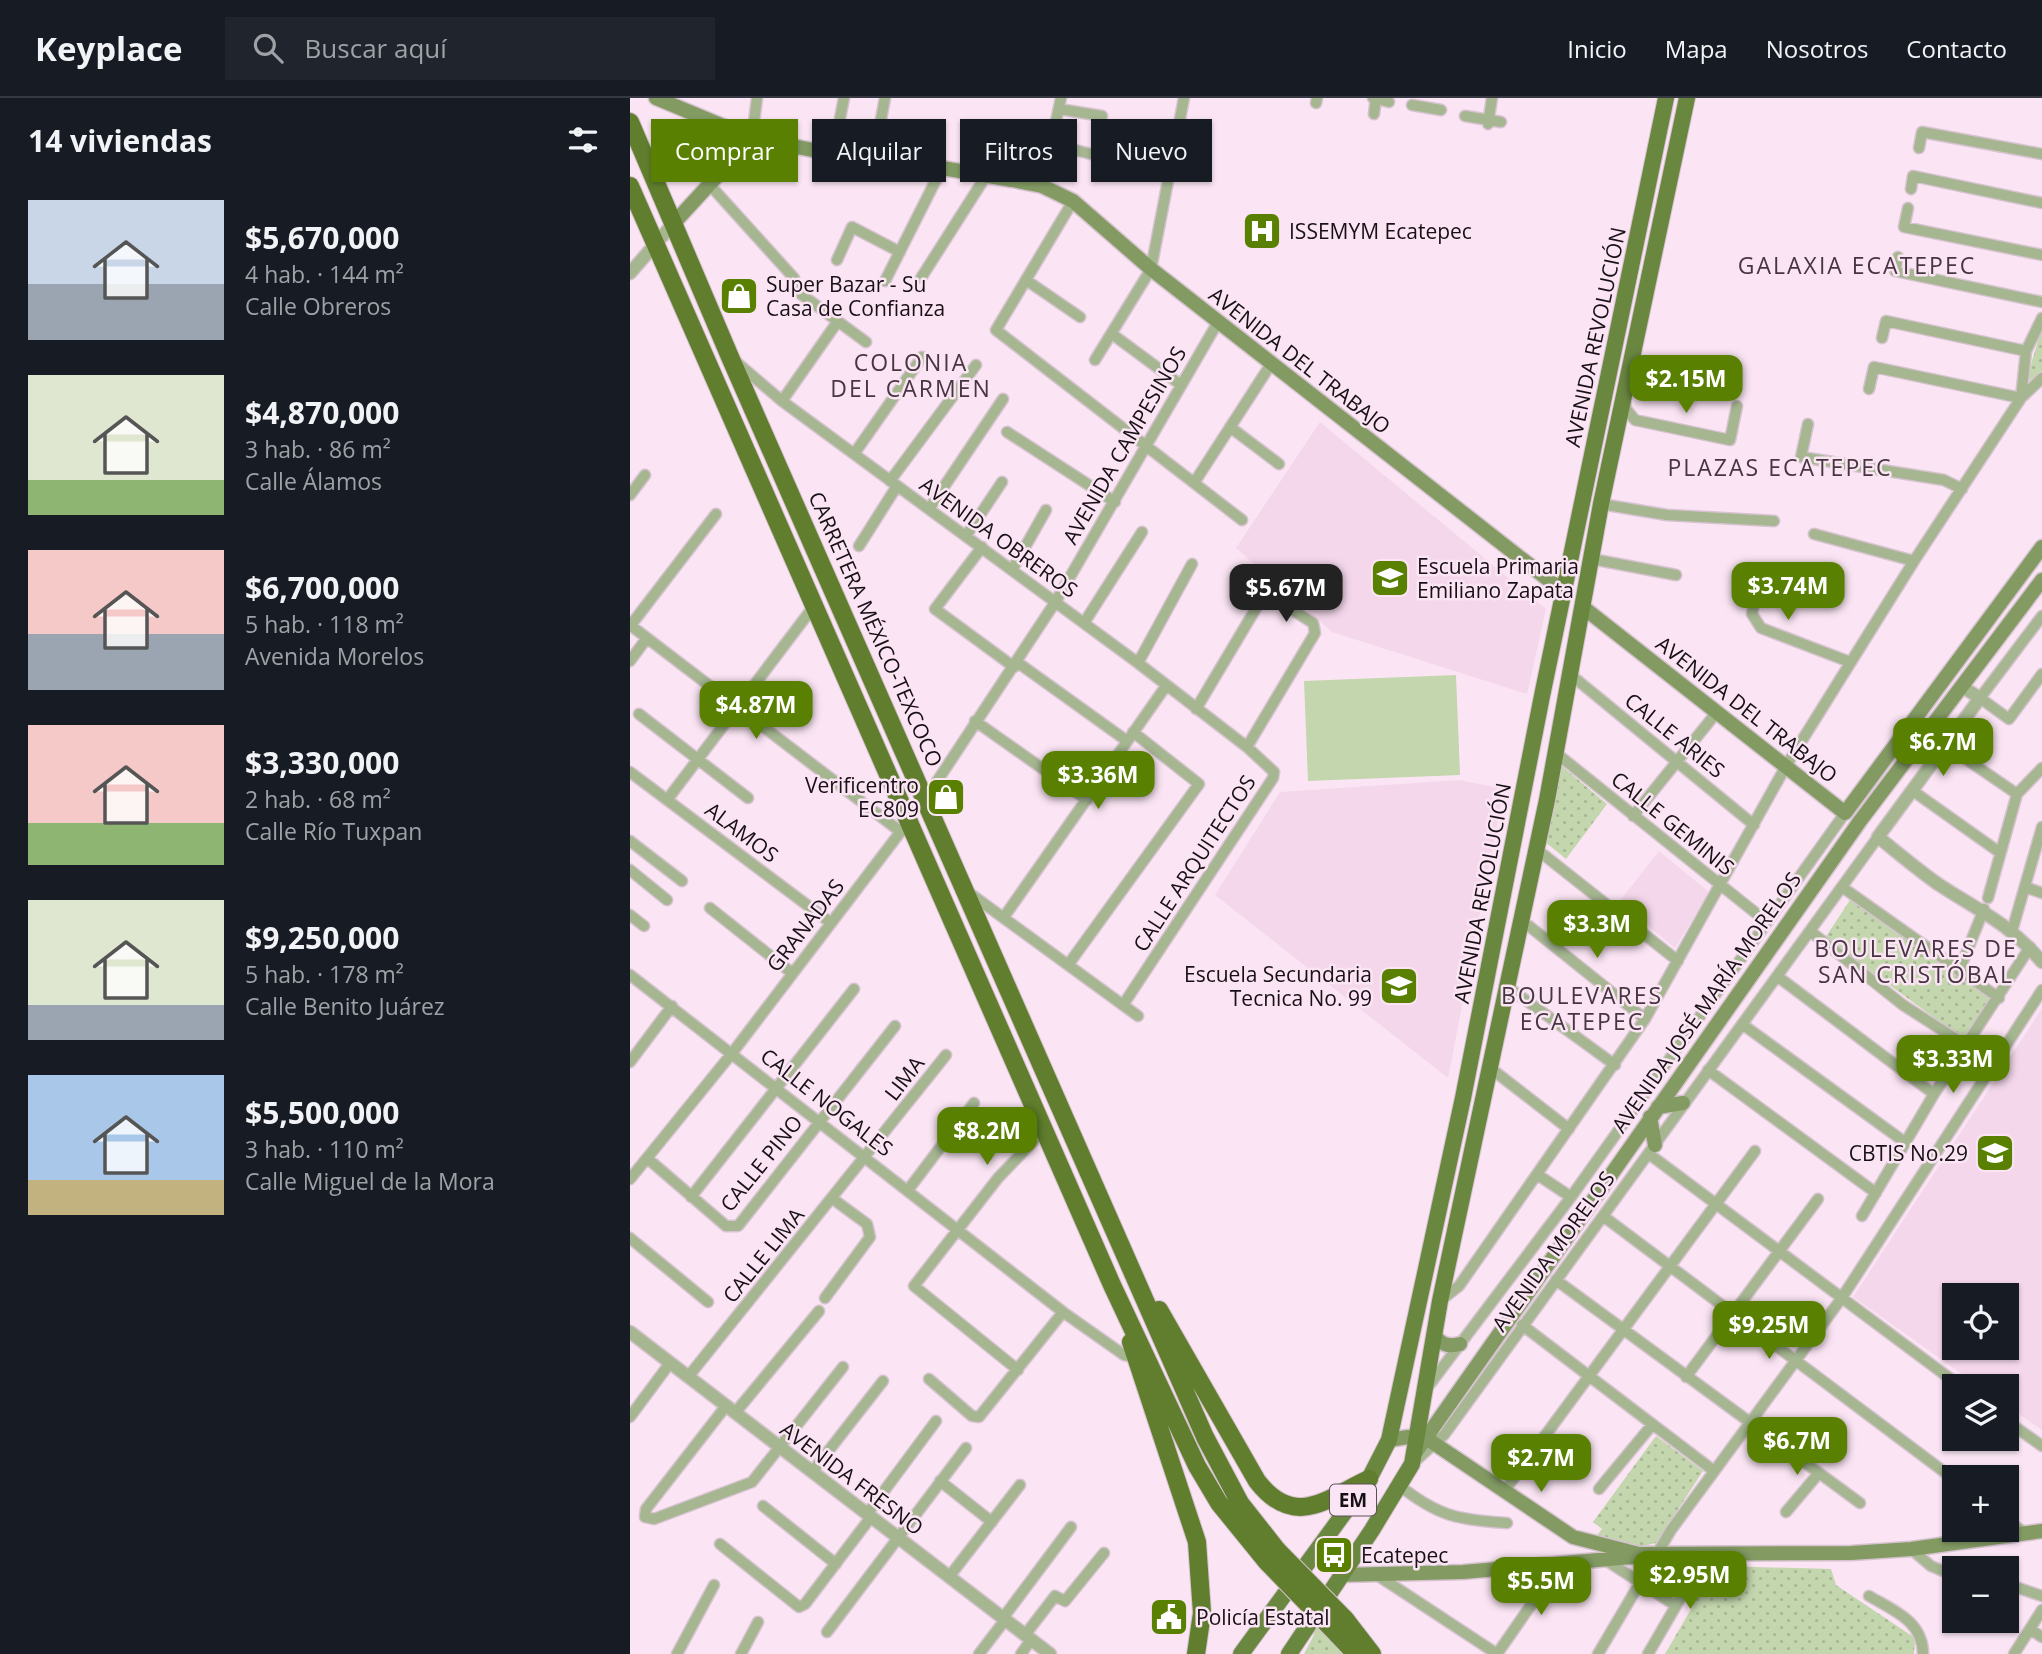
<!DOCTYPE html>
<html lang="es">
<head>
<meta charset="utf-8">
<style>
	:root { --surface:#171b24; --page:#20242c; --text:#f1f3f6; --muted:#9ea1a6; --line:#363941; --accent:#598000 }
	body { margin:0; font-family:"Open Sans",sans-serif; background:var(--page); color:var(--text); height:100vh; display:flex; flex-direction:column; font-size:26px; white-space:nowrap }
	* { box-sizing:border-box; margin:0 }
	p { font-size:23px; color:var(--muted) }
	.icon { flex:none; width:38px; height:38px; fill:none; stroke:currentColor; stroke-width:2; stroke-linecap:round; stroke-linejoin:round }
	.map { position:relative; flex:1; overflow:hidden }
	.drawer { display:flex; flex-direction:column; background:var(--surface); width:630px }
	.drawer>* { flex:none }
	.hud { position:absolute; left:21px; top:21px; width:665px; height:63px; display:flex; gap:14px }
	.tools { position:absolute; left:1312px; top:1185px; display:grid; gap:14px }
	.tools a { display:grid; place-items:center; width:77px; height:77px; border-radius:0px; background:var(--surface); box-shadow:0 2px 5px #0004; font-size:35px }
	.price { position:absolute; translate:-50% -60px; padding:0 16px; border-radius:14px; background:var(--accent); color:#fff; font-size:23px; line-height:46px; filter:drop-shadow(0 2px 4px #0008) }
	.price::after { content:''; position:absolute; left:50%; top:42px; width:21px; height:16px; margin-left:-10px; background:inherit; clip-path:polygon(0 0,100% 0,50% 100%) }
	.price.selected { background:#222; color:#fff }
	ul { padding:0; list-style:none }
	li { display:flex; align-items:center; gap:21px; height:175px; padding:0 28px }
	li span { display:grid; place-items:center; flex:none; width:196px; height:140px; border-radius:0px; color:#555 }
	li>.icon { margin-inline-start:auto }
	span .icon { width:84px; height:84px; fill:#fffc; stroke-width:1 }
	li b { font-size:30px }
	h2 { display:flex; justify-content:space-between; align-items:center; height:84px; padding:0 28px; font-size:30px }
	.tag { padding:0 24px; border-radius:0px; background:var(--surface); box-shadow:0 2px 5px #0004; font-size:24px; line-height:63px }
	.tag.selected { background:var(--accent); color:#fff }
	header { display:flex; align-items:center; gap:42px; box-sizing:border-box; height:98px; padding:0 35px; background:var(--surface); border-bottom:2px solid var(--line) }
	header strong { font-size:33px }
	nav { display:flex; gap:38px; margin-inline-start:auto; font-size:24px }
	.search { width:490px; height:63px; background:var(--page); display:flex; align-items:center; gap:18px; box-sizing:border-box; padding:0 24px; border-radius:0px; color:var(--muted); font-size:26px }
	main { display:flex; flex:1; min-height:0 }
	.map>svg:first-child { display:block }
	.built { fill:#f4d7eb; fill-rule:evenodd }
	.green { fill:#c3d6ad }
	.park { fill:url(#park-dots) }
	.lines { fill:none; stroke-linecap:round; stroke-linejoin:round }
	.minor-casing { stroke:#d7c3d0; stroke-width:13 }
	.tertiary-casing { stroke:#d7c3d0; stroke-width:15 }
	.secondary-casing { stroke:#d7c3d0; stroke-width:17 }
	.primary-casing { stroke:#d7c3d0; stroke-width:18 }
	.trunk-casing { stroke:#d7c3d0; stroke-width:20 }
	.minor { stroke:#a5b691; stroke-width:10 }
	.tertiary { stroke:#a5b691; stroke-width:12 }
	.secondary { stroke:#839b63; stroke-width:14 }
	.primary { stroke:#6a8740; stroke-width:16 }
	.trunk { stroke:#607e2d; stroke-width:18 }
	.trunk-bridge-casing { stroke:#d7c3d0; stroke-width:20; stroke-linecap:butt }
	.trunk-bridge { stroke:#607e2d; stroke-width:18 }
	.labels { text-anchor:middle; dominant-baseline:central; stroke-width:5; stroke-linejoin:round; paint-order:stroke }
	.shield { fill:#fbe5f4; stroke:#5c5059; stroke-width:2 }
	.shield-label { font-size:19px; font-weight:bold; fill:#181016 }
	.poi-label { font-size:21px; fill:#181016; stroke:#fbe5f4; text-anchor:start }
	.street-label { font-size:21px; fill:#181016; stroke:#fbe5f4 }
	.neighbourhood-label { font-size:23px; letter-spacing:2px; fill:#473642; stroke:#fbe5f4 }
</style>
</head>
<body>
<header>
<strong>Keyplace</strong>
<div class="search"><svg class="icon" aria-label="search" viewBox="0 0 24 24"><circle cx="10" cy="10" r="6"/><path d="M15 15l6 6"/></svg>Buscar aquí</div>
<nav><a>Inicio</a><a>Mapa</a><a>Nosotros</a><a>Contacto</a></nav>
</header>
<main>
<section class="drawer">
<h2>14 viviendas<svg class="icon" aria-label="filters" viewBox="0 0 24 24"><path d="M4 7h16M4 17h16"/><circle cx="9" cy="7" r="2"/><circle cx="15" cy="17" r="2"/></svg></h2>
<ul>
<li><span style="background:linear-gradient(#c9d6e8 60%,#9aa5b1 0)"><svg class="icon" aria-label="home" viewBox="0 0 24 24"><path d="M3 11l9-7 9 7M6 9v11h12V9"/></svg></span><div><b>$5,670,000</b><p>4 hab. · 144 m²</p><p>Calle Obreros</p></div></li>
<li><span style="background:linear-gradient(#dfe7d0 75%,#8fb573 0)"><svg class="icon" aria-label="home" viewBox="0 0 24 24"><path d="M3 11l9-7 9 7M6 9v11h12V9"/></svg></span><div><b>$4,870,000</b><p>3 hab. · 86 m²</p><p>Calle Álamos</p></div></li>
<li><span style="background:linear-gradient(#f6c9c9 60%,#9aa5b1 0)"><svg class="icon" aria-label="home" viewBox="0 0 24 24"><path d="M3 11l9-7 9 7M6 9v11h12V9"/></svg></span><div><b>$6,700,000</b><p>5 hab. · 118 m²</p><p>Avenida Morelos</p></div></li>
<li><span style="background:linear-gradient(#f6c9c9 70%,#8fb573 0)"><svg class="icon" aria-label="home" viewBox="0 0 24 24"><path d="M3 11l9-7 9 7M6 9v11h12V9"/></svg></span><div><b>$3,330,000</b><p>2 hab. · 68 m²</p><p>Calle Río Tuxpan</p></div></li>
<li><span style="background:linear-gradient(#dfe7d0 75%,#9aa5b1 0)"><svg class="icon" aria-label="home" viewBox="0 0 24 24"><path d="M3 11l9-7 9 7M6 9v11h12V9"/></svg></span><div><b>$9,250,000</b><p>5 hab. · 178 m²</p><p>Calle Benito Juárez</p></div></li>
<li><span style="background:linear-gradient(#a9c7e8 75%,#c2b280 0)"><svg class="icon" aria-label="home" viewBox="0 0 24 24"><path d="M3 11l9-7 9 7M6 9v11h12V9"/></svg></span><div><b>$5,500,000</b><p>3 hab. · 110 m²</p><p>Calle Miguel de la Mora</p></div></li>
</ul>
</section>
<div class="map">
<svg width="1412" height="1556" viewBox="0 0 1412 1556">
	<defs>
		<pattern id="park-dots" width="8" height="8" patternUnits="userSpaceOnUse" patternTransform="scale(1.75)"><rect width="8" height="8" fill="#c3d6ad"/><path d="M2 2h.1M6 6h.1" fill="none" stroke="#a7b794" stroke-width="1.8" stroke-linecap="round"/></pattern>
	</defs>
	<rect width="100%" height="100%" fill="#fbe5f4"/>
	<path class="built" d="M690,324l226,187 -19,85 -195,-62 -96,-84z
		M830,682l44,9 -56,289 -233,-183 65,-103z
		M1029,753l50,41 -34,56 -56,-46z
		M1411,912h1v420l-35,-24v-20h-28l-126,-89zM1377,1197v53h-52v-53z"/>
	<path class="green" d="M826,577l4,100 -152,6 -4,-100z"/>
	<path class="park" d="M1412,230v43l-17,13z
		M928,665l49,41 -41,55 -22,-18z
		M1220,802l143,100 -28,40 -140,-102z
		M1026,1338l47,35 -47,72 -22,5 -40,-9 8,-10 -9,-7z
		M1086,1468l115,3 5,16 79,53 -1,16h-249z
		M686,1527l26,25 3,4h-41l11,-21 -3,2z"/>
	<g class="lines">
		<g class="minor-casing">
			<path id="minor" d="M743,0l16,4
				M686,5l1,-5
				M782,7l29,5
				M429,11l43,7
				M744,16l2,-16
				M835,18l36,6
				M858,26l4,-26
				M122,40l5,-40
				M421,46l44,11
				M1289,50l3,-16 120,22
				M203,56l11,-56
				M243,64l12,-64
				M79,86l85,94v11l72,53
				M412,88l19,-88
				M1281,91l2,-13 129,27
				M443,103l-77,129 246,190
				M1278,110l-4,19 138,28
				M1268,159l-3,14 147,31
				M207,162l15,-33 48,25
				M291,180l65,-102
				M396,182l54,37
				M255,183l57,-113
				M482,236l69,51
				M1252,240l4,-17 140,30
				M465,262l56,-91 33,-171
				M105,263l47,40 356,262 109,84 27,25 -1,6 -150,227
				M1239,291l5,-22 147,31 5,-47 16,-33
				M152,303l56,-80
				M995,303l1,8 9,11 95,20 7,-34
				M1178,326l-7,33 143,23 18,9
				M600,329l49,37
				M377,334l108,70
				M224,356l68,-97
				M260,383l86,-116
				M564,385l77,-119
				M0,397l15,-20
				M971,406l66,11 107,6
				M299,411l74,-110
				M1184,436l100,27
				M336,438l36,-54
				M229,448l38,-60
				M352,449l-47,62 79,58
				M962,461l84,16
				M382,472l34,-60
				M1130,476l-8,40 9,14 89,34
				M1412,518l-62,82 29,21 33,-45
				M454,525l58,-91
				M0,527l271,207
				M1,527l85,-111
				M0,563l17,-23
				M387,564l110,79
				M508,565l54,-99
				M941,577l183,150
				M566,611l68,-114h5l44,28 2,10 -68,114
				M9,616l109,84
				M345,623l112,79
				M1317,648l70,48
				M926,655l211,169
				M0,674l201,151
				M1283,693l86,61
				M296,700l130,-197 162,-279
				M37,702l147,-194
				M1003,718l84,-104
				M0,743l52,40
				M914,757l134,106
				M0,772l37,30
				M1212,789l157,111
				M1395,789l17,6
				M338,794l170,124
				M1358,800l29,-104 25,-26
				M80,810l82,65
				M0,817l14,11
				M374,819l162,-231
				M899,828l116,93
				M1180,833l93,74 64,41
				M1382,833l30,-104
				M438,867l131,-181 -66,-52
				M1329,873l25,-62
				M0,877l433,337 61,43 11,2
				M1147,878l157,118
				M875,887l110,80
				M1112,926l164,119
				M0,964l42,-56
				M859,969l80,62
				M1078,972l168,123
				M1019,1056l311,232
				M17,1060l79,68h12l157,-200
				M908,1077l33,22
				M0,1081l103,-127 175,-230
				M278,1092l66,-87
				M61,1099l163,-208
				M973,1118l352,264
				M1232,1118l72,-122 96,-147
				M0,1140l78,64
				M926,1182l304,223
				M195,1200l45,-61 -3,-13 -34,-25
				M810,1203l19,-15 186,-267 141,-253 128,-205 107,-163 21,-20
				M892,1227l192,146
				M388,1272l-104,-84 84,-108 46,-48
				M58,1279l258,-322
				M1056,1279l132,-178
				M299,1281l43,37 7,1 84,-105
				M797,1290l144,-191 274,-384
				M96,1308l-80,103 -1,8 9,2 98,-37 91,-115
				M105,1315l84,-102
				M0,1319l40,-54
				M1377,1323l35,25
				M782,1366l32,-29 434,-598
				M182,1374l71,-91
				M310,1383l52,41
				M770,1388c38,30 58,34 107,37
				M969,1391l53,-64
				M875,1392l250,-339
				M133,1408l73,58
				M1156,1414l33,-39
				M237,1416l69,-93
				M1377,1422l19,14
				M90,1446l79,63 6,-3 66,-87
				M1281,1451l20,17 24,10
				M974,1461l71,46
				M744,1475l123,81
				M319,1479l71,-92
				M1377,1486l35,12
				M1239,1498c24,14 54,25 54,58
				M373,1520l68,-91
				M1400,1531l12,8
				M197,1534l139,-184
				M395,1537l30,-39 10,5 39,-48
				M47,1556l37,-69
				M111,1556l17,-32
				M349,1556l26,-34
				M391,1556l10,-14
				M867,1556l64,-92
				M968,1556l73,-124 170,-231 201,-309
				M1018,1556l58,-100
				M1384,1556l28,-44"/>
		</g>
		<g class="tertiary-casing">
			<path id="tertiary" d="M0,175l43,-49
				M1331,588l19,12 -102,139c20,16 40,33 60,47 41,27 71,39 104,78
				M0,1234l420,322"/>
		</g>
		<g class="secondary-casing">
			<path id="secondary" d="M26,0l96,40 121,24 69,6 70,12 30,6 31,15 78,68 413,323
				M43,126l79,-86
				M954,510l261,205 197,-266
				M1028,1009l25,-4
				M1020,1019l5,28
				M804,1237c8,10 14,12 26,9
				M759,1342l19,-3 21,3 144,97 66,17 212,-1 60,-4 131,-18
				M786,1354l444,-631 182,-241
				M710,1477l123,-3 169,-15"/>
		</g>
		<g class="primary-casing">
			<path id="primary" d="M611,1556l128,-175 20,-39 74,-342 79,-402 124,-598
				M659,1556l83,-124 40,-66 28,-163 107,-501 54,-296 86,-406"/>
		</g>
		<g class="trunk-casing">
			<path id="trunk" d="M0,24l100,235 475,1080 35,66 37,47
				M0,88l482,1099 85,181 22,37 48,59
				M529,1212l98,171c38,49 71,17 112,-2
				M501,1244l66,200 5,71 -6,41
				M715,1521l27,35
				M707,1536l19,20"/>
		</g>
		<use href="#minor" class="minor"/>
		<use href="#tertiary" class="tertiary"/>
		<use href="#secondary" class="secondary"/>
		<use href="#primary" class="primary"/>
		<use href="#trunk" class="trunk"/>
		<g class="trunk-bridge-casing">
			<path id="trunk-bridge" d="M647,1452l68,69
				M637,1464l70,72"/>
		</g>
		<use href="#trunk-bridge" class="trunk-bridge"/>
	</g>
	<defs>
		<g id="hospital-square" transform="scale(2.0125)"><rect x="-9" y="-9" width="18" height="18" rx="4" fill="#598000" stroke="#fbe5f4"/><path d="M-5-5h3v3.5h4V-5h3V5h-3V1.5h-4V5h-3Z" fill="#fff"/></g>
		<g id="shop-square" transform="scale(2.0125)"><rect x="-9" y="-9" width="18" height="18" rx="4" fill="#598000" stroke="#fbe5f4"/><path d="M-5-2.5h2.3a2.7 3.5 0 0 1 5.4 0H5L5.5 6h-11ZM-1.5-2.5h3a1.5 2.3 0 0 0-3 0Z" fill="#fff"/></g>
		<g id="school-square" transform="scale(2.0125)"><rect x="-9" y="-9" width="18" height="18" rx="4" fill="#598000" stroke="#fbe5f4"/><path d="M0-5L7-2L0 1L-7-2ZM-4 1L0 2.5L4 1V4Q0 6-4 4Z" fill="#fff"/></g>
		<g id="bus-square" transform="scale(2.0125)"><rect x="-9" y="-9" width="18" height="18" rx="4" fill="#598000" stroke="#fbe5f4"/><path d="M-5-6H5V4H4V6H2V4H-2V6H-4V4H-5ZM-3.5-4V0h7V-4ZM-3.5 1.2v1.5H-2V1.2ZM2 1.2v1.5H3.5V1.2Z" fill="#fff"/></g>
		<g id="civic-square" transform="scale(2.0125)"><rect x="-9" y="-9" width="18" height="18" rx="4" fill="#598000" stroke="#fbe5f4"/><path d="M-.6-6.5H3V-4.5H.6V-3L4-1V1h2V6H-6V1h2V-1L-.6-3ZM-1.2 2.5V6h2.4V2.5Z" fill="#fff"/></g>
	</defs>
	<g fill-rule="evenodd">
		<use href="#hospital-square" x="632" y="133"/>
		<use href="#shop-square" x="109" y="198"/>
		<use href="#school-square" x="760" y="480"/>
		<use href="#shop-square" x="316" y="699"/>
		<use href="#school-square" x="769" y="888"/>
		<use href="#school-square" x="1365" y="1055"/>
		<use href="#bus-square" x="704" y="1457"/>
		<use href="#civic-square" x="539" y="1519"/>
	</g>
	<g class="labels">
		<rect class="shield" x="700" y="1386.5" width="46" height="31" rx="5"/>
		<g class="shield-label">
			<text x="723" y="1402">EM</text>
		</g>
		<g class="poi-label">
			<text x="659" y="133">ISSEMYM Ecatepec</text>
			<text x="136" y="186">Super Bazar - Su<tspan x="136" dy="24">Casa de Confianza</tspan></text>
			<text x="787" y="468">Escuela Primaria<tspan x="787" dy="24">Emiliano Zapata</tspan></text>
			<text x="289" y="687" text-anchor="end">Verificentro<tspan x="289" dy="24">EC809</tspan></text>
			<text x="742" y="876" text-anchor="end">Escuela Secundaria<tspan x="742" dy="24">Tecnica No. 99</tspan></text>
			<text x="1338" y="1055" text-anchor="end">CBTIS No.29</text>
			<text x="731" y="1457">Ecatepec</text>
			<text x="566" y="1519">Policía Estatal</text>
		</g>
		<g class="street-label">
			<text transform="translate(965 239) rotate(-78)">AVENIDA REVOLUCIÓN</text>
			<text transform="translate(670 262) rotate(38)">AVENIDA DEL TRABAJO</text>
			<text transform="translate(494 347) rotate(-60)">AVENIDA CAMPESINOS</text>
			<text transform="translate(369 439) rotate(36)">AVENIDA OBREROS</text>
			<text transform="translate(246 531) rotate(66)">CARRETERA MÉXICO-TEXCOCO</text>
			<text transform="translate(1117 611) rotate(38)">AVENIDA DEL TRABAJO</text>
			<text transform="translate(1045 637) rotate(39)">CALLE ARIES</text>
			<text transform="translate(1043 725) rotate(39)">CALLE GEMINIS</text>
			<text transform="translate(112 734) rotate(37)">ALAMOS</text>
			<text transform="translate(564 765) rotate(-57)">CALLE ARQUITECTOS</text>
			<text transform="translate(852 795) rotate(-79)">AVENIDA REVOLUCIÓN</text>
			<text transform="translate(175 827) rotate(-52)">GRANADAS</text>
			<text transform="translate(1076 904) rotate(-55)">AVENIDA JOSÉ MARÍA MORELOS</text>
			<text transform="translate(274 980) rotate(-52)">LIMA</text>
			<text transform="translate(197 1004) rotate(38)">CALLE NOGALES</text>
			<text transform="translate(131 1065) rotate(-51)">CALLE PINO</text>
			<text transform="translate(923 1153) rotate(-54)">AVENIDA MORELOS</text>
			<text transform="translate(133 1157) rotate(-51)">CALLE LIMA</text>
			<text transform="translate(222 1380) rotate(37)">AVENIDA FRESNO</text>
		</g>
		<g class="neighbourhood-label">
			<text x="1227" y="167">GALAXIA ECATEPEC</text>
			<text x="281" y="264">COLONIA<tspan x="281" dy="26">DEL CARMEN</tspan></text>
			<text x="1150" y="369">PLAZAS ECATEPEC</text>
			<text x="1286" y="850">BOULEVARES DE<tspan x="1286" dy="26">SAN CRISTÓBAL</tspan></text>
			<text x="952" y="897">BOULEVARES<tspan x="952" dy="26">ECATEPEC</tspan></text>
		</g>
	</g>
</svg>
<div class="tools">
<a><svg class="icon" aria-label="locate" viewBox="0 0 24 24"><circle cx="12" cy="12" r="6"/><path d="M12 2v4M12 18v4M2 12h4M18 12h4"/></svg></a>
<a><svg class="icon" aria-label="layers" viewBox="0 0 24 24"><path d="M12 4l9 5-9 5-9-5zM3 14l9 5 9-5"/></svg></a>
<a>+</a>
<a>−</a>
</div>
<b class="price" style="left:1056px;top:317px">$2.15M</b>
<b class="price" style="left:1158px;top:524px">$3.74M</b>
<b class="price selected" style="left:656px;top:526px">$5.67M</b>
<b class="price" style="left:126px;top:643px">$4.87M</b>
<b class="price" style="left:1313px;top:680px">$6.7M</b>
<b class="price" style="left:468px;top:713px">$3.36M</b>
<b class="price" style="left:967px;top:862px">$3.3M</b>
<b class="price" style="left:1323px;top:997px">$3.33M</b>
<b class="price" style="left:357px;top:1069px">$8.2M</b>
<b class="price" style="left:1139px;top:1263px">$9.25M</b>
<b class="price" style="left:1167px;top:1379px">$6.7M</b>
<b class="price" style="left:911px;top:1396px">$2.7M</b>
<b class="price" style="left:1060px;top:1513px">$2.95M</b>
<b class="price" style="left:911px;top:1519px">$5.5M</b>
<div class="hud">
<a class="tag selected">Comprar</a>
<a class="tag">Alquilar</a>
<a class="tag">Filtros</a>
<a class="tag">Nuevo</a>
</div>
</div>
</main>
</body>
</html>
